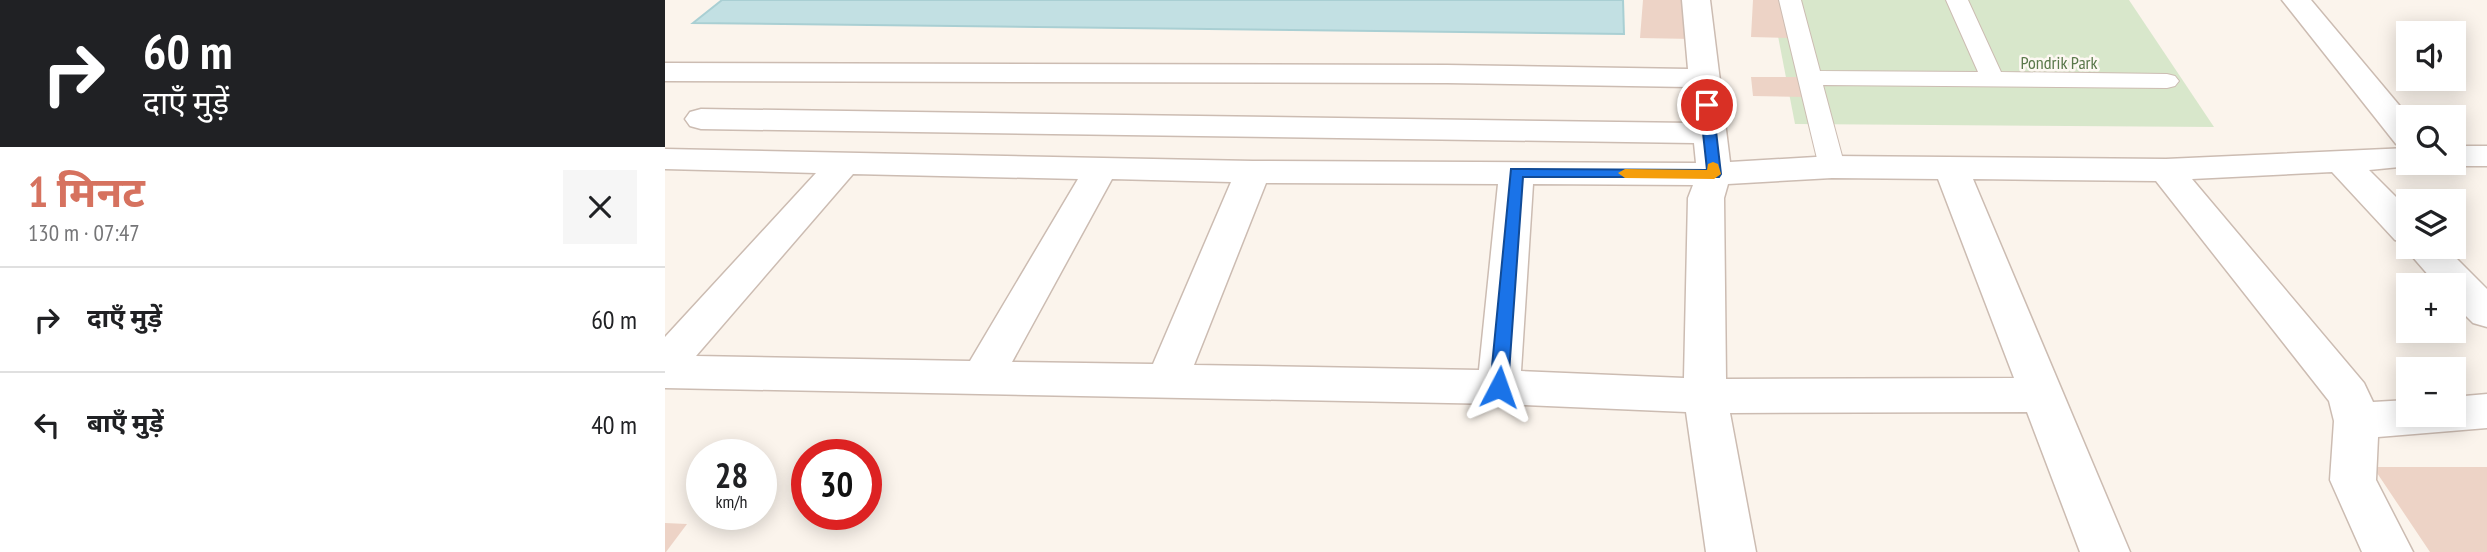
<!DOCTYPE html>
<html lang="hi">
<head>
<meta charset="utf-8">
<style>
  :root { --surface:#fff; --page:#f6f6f6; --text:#202124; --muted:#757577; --line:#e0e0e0; --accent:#d6725f }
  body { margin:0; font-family:"PT Sans Narrow","Noto Sans Devanagari",sans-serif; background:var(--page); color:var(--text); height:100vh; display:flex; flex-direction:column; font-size:26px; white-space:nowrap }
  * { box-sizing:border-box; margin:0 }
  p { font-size:23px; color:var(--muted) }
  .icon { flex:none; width:38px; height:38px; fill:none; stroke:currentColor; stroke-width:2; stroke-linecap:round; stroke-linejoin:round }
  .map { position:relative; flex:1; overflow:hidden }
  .panel { display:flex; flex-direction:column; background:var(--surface); width:665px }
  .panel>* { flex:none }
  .banner { background:#202124; color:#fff; overflow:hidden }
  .controls { position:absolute; left:1731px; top:21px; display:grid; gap:14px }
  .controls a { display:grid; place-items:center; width:70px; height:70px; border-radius:0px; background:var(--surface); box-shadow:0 4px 18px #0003; font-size:35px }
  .speed { position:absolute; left:21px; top:439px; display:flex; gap:14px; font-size:35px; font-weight:700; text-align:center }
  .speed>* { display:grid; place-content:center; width:91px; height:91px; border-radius:50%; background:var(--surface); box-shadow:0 4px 18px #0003; line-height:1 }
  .speed small { font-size:18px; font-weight:400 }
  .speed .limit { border:10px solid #d22; background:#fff; color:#111 }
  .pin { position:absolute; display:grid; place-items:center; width:60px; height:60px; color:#fff; margin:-30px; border:4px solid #fff; border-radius:50%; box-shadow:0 2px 7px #0007 }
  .me { position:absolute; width:77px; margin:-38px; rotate:4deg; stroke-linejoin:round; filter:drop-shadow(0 0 5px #0008) }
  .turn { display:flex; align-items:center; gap:24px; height:147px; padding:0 28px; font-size:32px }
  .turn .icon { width:91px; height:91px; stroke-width:2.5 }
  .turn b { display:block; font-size:49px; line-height:60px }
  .round { display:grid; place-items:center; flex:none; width:74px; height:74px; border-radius:0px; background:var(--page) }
  .head { display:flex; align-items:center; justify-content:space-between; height:119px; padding:0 28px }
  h1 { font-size:42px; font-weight:700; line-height:52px; color:var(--accent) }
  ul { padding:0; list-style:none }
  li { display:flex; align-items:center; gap:21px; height:105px; padding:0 28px; border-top:2px solid var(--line) }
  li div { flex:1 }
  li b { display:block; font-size:26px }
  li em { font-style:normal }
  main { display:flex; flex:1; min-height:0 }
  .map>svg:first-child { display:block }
  .green { fill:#d8e7cb }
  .water { fill:#c2e0e3; stroke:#a9cfd3; stroke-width:2 }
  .building { fill:#edd3c6 }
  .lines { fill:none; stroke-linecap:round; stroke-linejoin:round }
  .pedestrian-casing { stroke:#ccbcb2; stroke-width:2 }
  .minor-casing { stroke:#ccbcb2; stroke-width:3 }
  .pedestrian { fill:#fff; fill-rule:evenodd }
  .minor { fill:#fff; fill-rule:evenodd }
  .route { fill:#1a73e8; stroke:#114b97; stroke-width:2 }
  .slow { fill:#f59e0b }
  .labels { text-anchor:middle; stroke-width:5; stroke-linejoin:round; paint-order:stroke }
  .far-park-label { font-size:18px; fill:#5a784a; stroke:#fdf8f2 }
</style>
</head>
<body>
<main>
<section class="panel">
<div class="banner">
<div class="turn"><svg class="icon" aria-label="right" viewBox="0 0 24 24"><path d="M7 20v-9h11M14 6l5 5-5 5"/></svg><div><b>60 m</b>दाएँ मुड़ें</div></div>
</div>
<div class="head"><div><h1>1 मिनट</h1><p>130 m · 07:47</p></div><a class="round"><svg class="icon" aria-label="close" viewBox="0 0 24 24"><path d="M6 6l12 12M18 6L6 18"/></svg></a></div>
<ul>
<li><svg class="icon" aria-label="right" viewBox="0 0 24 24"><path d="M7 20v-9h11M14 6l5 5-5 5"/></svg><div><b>दाएँ मुड़ें</b></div><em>60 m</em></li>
<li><svg class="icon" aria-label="left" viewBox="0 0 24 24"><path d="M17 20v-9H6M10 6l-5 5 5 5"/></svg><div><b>बाएँ मुड़ें</b></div><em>40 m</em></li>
</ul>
</section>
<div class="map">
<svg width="1822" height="552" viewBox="0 0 1822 552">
  <rect width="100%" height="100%" fill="#fbf4ec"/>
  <path class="green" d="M1106 0H1464L1549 127 1130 124Z"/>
  <path class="water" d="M57 0H958L959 34 28 23Z"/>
  <path class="building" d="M978 0H1023L1028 39 975 38Z
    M1088 0H1114L1124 38 1086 37Z
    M1086 77H1138L1140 97 1088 96Z
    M1708 467H1822V552H1765Z
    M0 523 22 524 1 552H0Z"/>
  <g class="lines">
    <g class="pedestrian-casing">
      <path id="pedestrian" d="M1114 0H1136L1155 71 1313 72 1281 0H1303L1336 72 1502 74 1510 76 1514 81 1510 86 1502 88 1158 85 1180 167 1176 173 1167 175 1158 173 1154 167Z"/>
    </g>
    <g class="minor-casing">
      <path id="minor" d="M1017 0H1045L1065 162 1167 156 1501 159 1743 148V163H1757L1755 165 1704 170 1743 209V247H1780L1822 289V327L1808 323 1788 303V285H1772L1739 247 1742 243 1730 240 1667 172 1527 179 1699 383 1708 402 1743 400V415H1788V397L1822 394V428L1713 437 1711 480 1748 552H1697L1665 480 1669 421 1664 401 1491 181 1308 179 1465 552H1415L1362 412 1065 413 1091 552H1041L1021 412 834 404 0 388V337L151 173 0 169V149L588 161 1031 163 1029 143 36 129 25 126 20 119 25 112 36 109 1027 123 1024 87 782 83 0 81V63L782 65 1023 69ZM188 174 413 179 305 361 31 356ZM1167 178 1273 179 1349 378 1061 379 1059 198 1063 184ZM447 179 566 182 488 364 347 362ZM601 183 833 184 814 370 529 365ZM868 184 1028 185 1023 198 1019 378 856 371Z
        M1617 0H1646L1744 117 1743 147 1731 144Z
        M1788 146H1822V166H1788L1776 163H1788Z"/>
    </g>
    <use href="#pedestrian" class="pedestrian"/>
    <use href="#minor" class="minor"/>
  </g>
  <path class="route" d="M1042 101 1048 105 1056 174 1054 177H858L843 387 840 392H828L825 387 846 169 1042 170 1035 105Z"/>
  <path class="slow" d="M1048 162 1053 164 1056 174 1049 179 960 178 953 173 960 169 1042 170 1043 164Z"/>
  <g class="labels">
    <g class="far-park-label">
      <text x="1394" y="69">Pondrik Park</text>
    </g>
  </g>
</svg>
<div class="controls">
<a><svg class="icon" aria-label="sound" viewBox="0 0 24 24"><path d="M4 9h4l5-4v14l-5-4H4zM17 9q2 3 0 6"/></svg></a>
<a><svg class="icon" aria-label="search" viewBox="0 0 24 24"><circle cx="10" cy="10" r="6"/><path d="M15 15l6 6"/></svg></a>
<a><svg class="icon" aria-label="layers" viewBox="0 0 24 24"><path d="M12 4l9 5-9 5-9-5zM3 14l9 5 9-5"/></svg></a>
<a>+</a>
<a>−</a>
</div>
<div class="speed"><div>28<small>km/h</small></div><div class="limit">30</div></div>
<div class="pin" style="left:1042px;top:105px;background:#d93025"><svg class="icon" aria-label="arrive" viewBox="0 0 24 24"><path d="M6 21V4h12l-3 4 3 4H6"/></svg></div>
<svg class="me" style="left:834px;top:387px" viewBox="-20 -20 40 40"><path d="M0-17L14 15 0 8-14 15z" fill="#1a73e8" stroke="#fff" stroke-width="4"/></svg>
</div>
</main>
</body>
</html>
